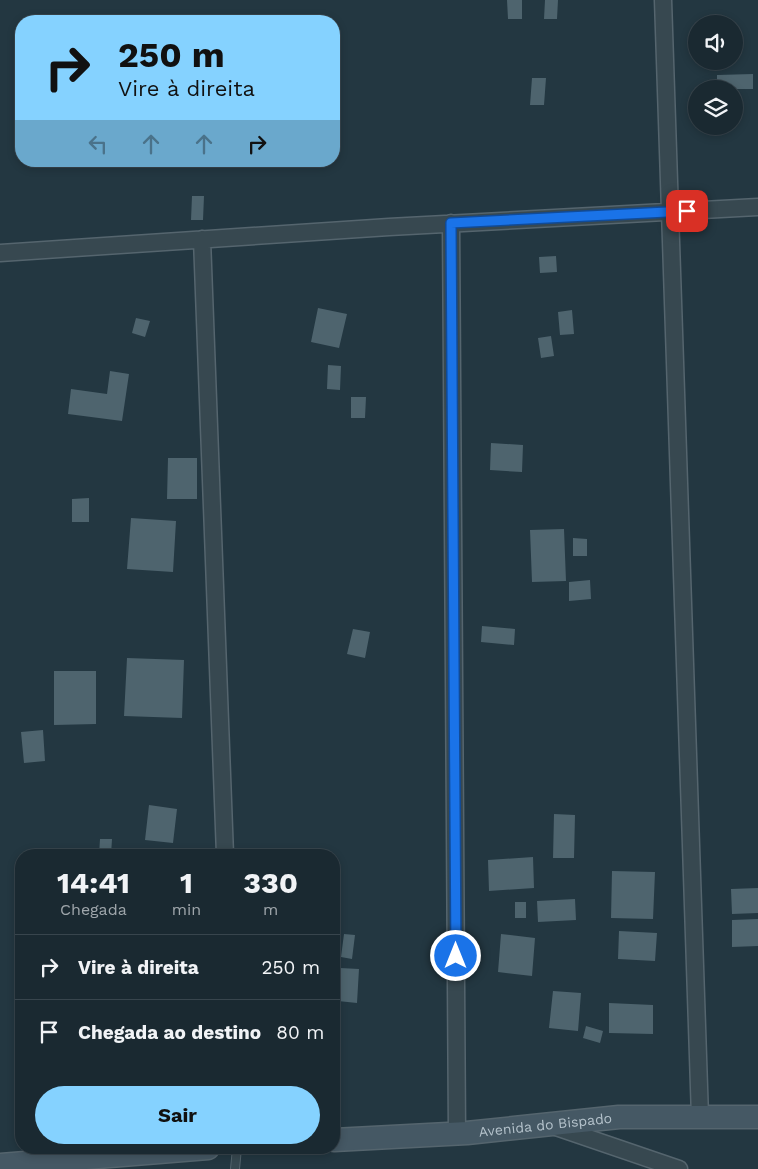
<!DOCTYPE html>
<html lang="pt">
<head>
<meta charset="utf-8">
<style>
  :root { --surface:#1a2931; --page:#233139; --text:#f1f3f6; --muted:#9fa6ab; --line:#38454d; --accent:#85d2ff }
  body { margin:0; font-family:"Work Sans",sans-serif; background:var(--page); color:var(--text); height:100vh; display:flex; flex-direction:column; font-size:19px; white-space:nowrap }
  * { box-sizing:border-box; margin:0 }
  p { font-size:16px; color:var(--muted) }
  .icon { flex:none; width:28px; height:28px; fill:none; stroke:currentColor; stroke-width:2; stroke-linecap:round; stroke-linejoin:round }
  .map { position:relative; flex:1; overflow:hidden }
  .drawer { position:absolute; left:15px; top:849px; width:325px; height:305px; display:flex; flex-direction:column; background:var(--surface); border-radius:20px; box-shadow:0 2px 8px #0003,0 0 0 1px var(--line) }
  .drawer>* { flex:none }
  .banner { position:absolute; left:15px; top:15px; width:325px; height:152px; border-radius:20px; box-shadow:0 2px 8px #0003,0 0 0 1px var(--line); background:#85d2ff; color:#111; overflow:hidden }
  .tools { position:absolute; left:688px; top:15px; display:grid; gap:10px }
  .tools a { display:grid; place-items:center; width:55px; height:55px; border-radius:50%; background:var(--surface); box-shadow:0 2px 8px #0003,0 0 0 1px var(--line); font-size:25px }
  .pin { position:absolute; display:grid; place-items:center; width:42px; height:42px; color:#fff; margin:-21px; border-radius:10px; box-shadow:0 2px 8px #0006 }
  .me { position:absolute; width:55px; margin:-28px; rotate:0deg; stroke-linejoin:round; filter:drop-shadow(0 0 4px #0008) }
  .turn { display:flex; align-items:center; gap:18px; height:105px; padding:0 20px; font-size:22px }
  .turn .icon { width:65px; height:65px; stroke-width:2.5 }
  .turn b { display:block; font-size:35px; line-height:42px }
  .lanes { display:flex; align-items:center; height:48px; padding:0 20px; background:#0003; justify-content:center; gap:25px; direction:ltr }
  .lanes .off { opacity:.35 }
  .eta { display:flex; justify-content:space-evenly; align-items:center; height:85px; text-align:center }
  .eta b { font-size:30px; font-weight:700; line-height:35px }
  .cta { display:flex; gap:10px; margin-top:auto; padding:10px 20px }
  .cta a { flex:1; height:58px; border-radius:30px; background:var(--accent); color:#111; font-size:20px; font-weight:700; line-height:58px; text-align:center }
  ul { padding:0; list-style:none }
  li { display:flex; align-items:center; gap:15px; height:65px; padding:0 20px; border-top:1px solid var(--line) }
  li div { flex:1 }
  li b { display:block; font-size:19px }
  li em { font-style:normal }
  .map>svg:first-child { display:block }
  .building { fill:#4e646e }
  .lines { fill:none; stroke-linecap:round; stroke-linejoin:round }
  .service-casing { stroke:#55656e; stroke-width:10 }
  .minor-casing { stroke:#55656e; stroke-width:19 }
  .secondary-casing { stroke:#55656e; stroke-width:25 }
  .service { stroke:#374850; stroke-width:8 }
  .minor { stroke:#374850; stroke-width:16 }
  .secondary { stroke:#455864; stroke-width:22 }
  .route-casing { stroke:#114b97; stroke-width:12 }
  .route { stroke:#1a73e8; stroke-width:9 }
  .labels { text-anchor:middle; stroke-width:4; stroke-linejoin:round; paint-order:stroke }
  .street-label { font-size:14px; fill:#b4c2cb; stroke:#1c2d36 }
</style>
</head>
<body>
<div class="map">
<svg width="758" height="1169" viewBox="0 0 758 1169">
  <rect width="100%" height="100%" fill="#233741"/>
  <path class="building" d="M507 0H522V19H508Z
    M545 0H558L557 19H544Z
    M753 74V89H717V75Z
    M532 78H546L544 105H530Z
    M192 196H204L203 220H191Z
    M556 256 557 272 540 273 539 257Z
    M318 308 347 314 339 348 311 342Z
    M572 310 574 334 560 335 558 312Z
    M136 318 150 321 145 337 132 333Z
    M551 336 554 356 541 358 538 338Z
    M328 365 341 366 340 390 327 389Z
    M110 371 129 374 122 421 68 414 71 389 107 394Z
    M351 397H366L365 418H351Z
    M491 443 523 445 522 472 490 470Z
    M168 458H197V499H167Z
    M89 498V522H72V499Z
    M131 518 176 521 173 572 127 569Z
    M564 529 566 581 532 582 530 530Z
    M573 538 587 539V556H573Z
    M590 580 591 599 569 601V582Z
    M482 626 515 629 514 645 481 642Z
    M353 629 370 632 365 658 347 654Z
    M127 658 184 660 182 718 124 716Z
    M54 671H96V724L54 725Z
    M43 730 45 761 24 763 21 732Z
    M149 805 177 809 173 843 145 840Z
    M554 814 575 815 574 858H553Z
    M100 839H112L111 855H99Z
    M533 857 534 888 489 891 488 860Z
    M612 871 655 872 653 919 611 918Z
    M758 888V913L732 914 731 889Z
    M575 899 576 920 538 922 537 901Z
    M515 902H526V918H515Z
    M758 919V946L732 947V920Z
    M619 931 657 933 655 961 618 959Z
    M344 934 355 935 352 959 341 957Z
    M501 934 535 938 532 976 498 972Z
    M340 968 359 969 357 1003 338 1001Z
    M553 991 581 993 578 1031 549 1028Z
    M609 1003 653 1005V1034L609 1033Z
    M586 1026 603 1031 600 1043 583 1038Z"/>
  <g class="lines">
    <g class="service-casing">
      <path id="service" d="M235 1169 237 1148"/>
    </g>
    <g class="minor-casing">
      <path id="minor" d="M663 0 700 1117
        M451 223 457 1134
        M202 239 225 855
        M0 253 389 227 758 207
        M553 1126 679 1169"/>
    </g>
    <g class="secondary-casing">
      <g id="secondary">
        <path id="s1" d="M334 1140 467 1133 619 1117H758"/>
        <path d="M0 1165 208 1148"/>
      </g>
    </g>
    <use href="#service" class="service"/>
    <use href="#minor" class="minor"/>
    <use href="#secondary" class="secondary"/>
  </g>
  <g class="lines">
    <g class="route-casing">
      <path id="route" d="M456 956 451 223 687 211"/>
    </g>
    <use href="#route" class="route"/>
  </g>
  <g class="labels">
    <g class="street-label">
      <text dy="5" stroke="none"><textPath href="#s1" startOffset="212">Avenida do Bispado</textPath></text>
    </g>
  </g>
</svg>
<div class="tools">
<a><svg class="icon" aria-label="sound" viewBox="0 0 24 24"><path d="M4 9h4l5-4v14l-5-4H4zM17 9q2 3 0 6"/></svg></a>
<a><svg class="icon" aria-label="layers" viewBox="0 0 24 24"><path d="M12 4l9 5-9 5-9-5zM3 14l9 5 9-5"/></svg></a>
</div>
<div class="pin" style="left:687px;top:211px;background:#d93025"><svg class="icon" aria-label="arrive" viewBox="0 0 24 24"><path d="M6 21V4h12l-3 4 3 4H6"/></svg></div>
<svg class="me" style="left:456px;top:956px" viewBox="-20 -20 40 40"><circle r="17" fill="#1a73e8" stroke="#fff" stroke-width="3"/><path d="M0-11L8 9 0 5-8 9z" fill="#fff"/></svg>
<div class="banner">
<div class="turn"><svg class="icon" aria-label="right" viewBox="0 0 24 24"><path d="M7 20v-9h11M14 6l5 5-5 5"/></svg><div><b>250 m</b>Vire à direita</div></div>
<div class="lanes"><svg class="icon off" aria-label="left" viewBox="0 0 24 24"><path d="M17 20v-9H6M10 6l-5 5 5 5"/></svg><svg class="icon off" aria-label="ahead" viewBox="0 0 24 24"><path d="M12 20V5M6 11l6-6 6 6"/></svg><svg class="icon off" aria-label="ahead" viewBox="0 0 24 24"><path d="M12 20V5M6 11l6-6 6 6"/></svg><svg class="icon" aria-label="right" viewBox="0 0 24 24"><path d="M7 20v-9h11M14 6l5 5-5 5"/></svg></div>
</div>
<section class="drawer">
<div class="eta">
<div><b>14:41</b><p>Chegada</p></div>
<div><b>1</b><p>min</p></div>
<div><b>330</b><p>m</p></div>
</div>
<ul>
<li><svg class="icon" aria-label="right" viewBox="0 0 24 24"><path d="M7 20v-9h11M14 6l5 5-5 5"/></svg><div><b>Vire à direita</b></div><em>250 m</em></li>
<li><svg class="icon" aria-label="arrive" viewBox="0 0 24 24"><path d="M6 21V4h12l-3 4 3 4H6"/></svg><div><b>Chegada ao destino</b></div><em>80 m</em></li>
</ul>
<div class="cta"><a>Sair</a></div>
</section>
</div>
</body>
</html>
